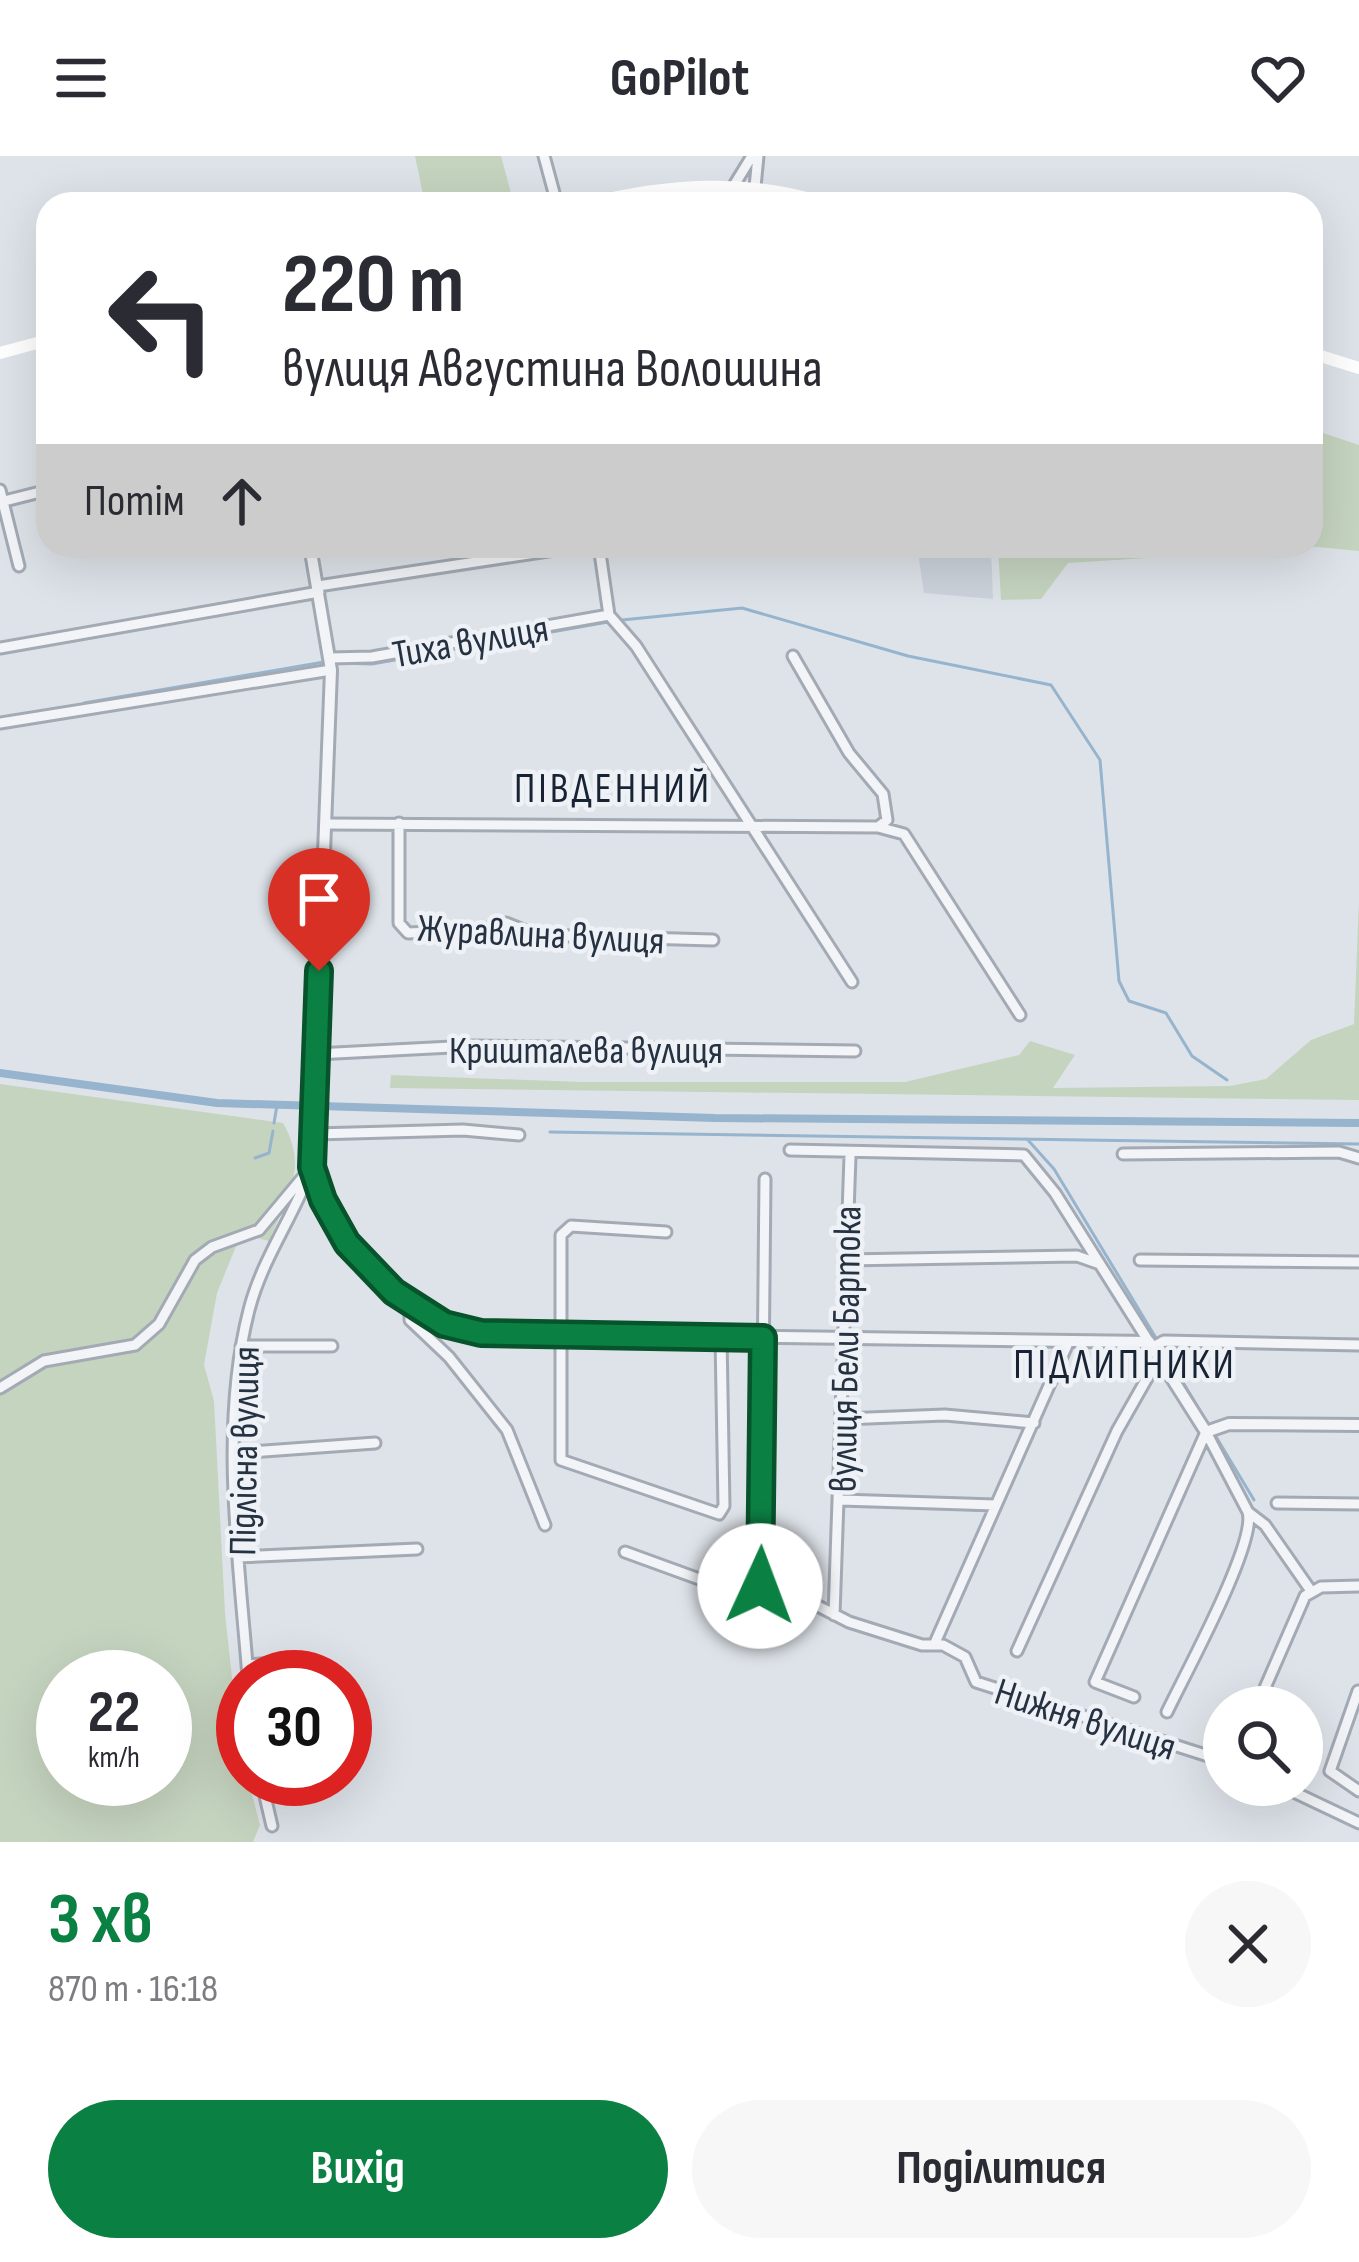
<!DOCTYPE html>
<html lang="uk">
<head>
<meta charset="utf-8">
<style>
  :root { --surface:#fff; --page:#f7f7f7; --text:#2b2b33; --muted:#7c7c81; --accent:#0b8043 }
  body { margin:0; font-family:"Sofia Sans Condensed",sans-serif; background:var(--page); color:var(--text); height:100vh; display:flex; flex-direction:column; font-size:45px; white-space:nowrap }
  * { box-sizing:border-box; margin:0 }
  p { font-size:39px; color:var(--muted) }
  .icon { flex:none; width:66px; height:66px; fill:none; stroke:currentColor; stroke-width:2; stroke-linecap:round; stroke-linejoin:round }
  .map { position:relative; height:1686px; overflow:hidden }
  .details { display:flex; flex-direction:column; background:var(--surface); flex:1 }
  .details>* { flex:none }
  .guide { position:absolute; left:36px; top:36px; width:1287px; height:366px; border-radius:36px; box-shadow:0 12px 48px #0002; background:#fff; color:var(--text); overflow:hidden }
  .tools { position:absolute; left:1203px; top:1530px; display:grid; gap:24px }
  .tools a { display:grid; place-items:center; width:120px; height:120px; border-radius:50%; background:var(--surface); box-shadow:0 12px 48px #0002; font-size:60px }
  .speed { position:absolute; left:36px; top:1494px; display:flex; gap:24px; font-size:60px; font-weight:700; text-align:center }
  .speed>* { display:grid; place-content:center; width:156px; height:156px; border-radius:50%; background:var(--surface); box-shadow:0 12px 48px #0002; line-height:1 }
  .speed small { font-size:30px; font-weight:400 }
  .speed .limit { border:18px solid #d22; background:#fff; color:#111 }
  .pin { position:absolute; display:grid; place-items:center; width:102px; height:102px; color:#fff; margin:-123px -51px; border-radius:50% 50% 50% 0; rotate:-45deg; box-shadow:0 0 12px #0007 }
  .pin .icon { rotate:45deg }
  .me { position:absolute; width:132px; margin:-66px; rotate:2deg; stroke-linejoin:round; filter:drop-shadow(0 0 9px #0008) }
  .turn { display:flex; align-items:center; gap:42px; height:252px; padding:0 48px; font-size:54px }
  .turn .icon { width:156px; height:156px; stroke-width:2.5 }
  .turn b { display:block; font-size:84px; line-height:102px }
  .then { display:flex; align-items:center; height:114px; padding:0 48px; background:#0003; gap:24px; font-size:45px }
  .round { display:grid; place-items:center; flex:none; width:126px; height:126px; border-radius:63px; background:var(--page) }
  .headline { display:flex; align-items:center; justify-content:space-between; height:204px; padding:0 48px }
  h1 { font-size:72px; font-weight:700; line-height:90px; color:var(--accent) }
  .button { display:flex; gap:24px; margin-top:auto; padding:24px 48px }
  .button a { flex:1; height:138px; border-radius:72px; background:var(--accent); color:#fff; font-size:48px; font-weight:700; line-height:138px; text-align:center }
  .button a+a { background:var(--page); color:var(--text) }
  header { display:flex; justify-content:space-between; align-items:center; height:156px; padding:0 48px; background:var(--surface); font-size:54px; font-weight:700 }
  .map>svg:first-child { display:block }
  .built { fill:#ccd3dc }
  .green { fill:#c5d4bf; fill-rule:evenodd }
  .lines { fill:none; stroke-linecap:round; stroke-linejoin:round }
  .stream { stroke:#96b4cd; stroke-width:3 }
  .canal { stroke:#96b4cd; stroke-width:8 }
  .minor-casing { stroke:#a3aab4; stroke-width:15 }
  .tertiary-casing { stroke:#a3aab4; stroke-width:16 }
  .minor { stroke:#f2f4f7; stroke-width:9 }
  .tertiary { stroke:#f2f4f7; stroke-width:10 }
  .secondary { stroke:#fff; stroke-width:12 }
  .route-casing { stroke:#07532c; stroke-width:30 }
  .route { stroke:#0b8043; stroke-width:21 }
  .labels { text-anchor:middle; stroke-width:9; stroke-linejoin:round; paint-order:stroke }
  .street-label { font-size:39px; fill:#263242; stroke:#eef2f7 }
  .neighbourhood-label { font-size:42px; letter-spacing:3px; fill:#182333; stroke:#eef2f7 }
</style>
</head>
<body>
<header><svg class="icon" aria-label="menu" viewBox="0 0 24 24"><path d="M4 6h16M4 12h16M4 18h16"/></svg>GoPilot<svg class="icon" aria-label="heart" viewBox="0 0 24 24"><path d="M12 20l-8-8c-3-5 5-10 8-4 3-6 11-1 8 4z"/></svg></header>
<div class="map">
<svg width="1359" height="1686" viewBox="0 0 1359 1686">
  <rect width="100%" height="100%" fill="#dee3e9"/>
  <path class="built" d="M917 390H991L993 443 924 437Z"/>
  <path class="green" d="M415 0H501L514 48H425Z
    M1311 273 1359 289V395L1318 391 1068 407 1041 443 1001 444 998 390H1311Z
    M1359 745V944L390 932 391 919 581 926H905L1019 899 1030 885 1075 899 1053 932 1230 930 1266 923 1311 884 1354 868Z
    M0 928 283 967C309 1012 287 1040 269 1085L241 1078 217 1137 204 1209 214 1245 225 1457 243 1623H248L260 1669 253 1686H0ZM63 1521H165V1623H63Z"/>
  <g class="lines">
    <path class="stream" d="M622 464 742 452 908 500 1051 529 1100 604 1119 825 1129 845 1166 857 1192 900 1227 924
      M337 507 372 508 608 466
      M84 547 324 506
      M274 967 277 949
      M550 976 1359 988
      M1027 983 1054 1013 1156 1182
      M255 1002 269 997 273 975
      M1163 1193 1208 1268
      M1215 1279 1254 1344"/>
    <path class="canal" d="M0 917 217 947 715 962 1359 967"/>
    <g class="minor-casing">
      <path id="minor" d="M544 0 557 48
        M733 31 752 0
        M755 31 758 0
        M0 334 19 410
        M1 346 48 334
        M599 390 609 459
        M318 430 581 390
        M609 459 636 490 852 826
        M0 492 319 436
        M793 500 849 597 883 638 887 664 878 671 904 678 1020 859
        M330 502 372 501 609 459
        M0 567 331 514
        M399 667V767L408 777 481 774 506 767 536 779 713 784
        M328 668 878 671
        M316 898 471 890 855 895
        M315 978 463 974 519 979
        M790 994 1024 999 1055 1037 1149 1186
        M1123 998 1339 996 1359 1002
        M666 1076 571 1070 561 1079V1304L719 1358 724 1350 721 1181
        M846 1104 1077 1100 1097 1107
        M1140 1104 1359 1106
        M410 1148V1164L449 1201 507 1274 545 1369
        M241 1190H332
        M1153 1191 1164 1185 1359 1189
        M0 1232 44 1205 135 1189 159 1168 195 1104 212 1091 259 1074 304 1020
        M843 1263 945 1259 1034 1267
        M236 1297 375 1287
        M841 1344 995 1349
        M1277 1347 1359 1348
        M625 1396 702 1424 816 1449 849 1466 922 1489H943L965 1501 976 1526 1224 1605
        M238 1401 417 1393
        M756 1435 761 1425 765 1023
        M834 1459 850 1000
        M934 1489 1068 1187
        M1017 1495 1117 1275 1159 1201
        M247 1509 295 1505
        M248 1521C239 1403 219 1271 249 1154 262 1103 294 1060 312 1011
        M1358 1535 1330 1615 1359 1635
        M1134 1541 1095 1526 1206 1276 1248 1356 1265 1369 1311 1435
        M1261 1541 1305 1440 1321 1431 1359 1430
        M1167 1556C1184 1520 1257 1387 1248 1356
        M261 1623 272 1670
        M1279 1629 1359 1667"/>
    </g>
    <g class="tertiary-casing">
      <path id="tertiary" d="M310 390 331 514 312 1011C332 1090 400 1163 481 1177L1149 1186 1206 1276 1229 1268 1359 1269"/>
    </g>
    <use href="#minor" class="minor"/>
    <use href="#tertiary" class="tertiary"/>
    <path class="secondary" d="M586 48C668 28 745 22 828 48
      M0 197 48 184
      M1311 197 1359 212"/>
  </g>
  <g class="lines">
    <g class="route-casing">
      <path id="route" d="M319 815 312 1011 323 1044 347 1087 394 1136 444 1168 481 1177 763 1182 760 1430"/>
    </g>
    <use href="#route" class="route"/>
  </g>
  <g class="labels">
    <g class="street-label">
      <text transform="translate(470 484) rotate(-10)" y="14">Тиха вулиця</text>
      <text transform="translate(541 777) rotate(3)" y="14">Журавлина вулиця</text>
      <text x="586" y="907">Кришталева вулиця</text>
      <text transform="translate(844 1193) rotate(-89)" y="14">вулиця Бели Бартока</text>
      <text transform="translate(243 1295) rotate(-89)" y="14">Підлісна вулиця</text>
      <text transform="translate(1086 1562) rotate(18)" y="14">Нижня вулиця</text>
    </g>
    <g class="neighbourhood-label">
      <text x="613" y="646">ПІВДЕННИЙ</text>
      <text x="1125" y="1222">ПІДЛИПНИКИ</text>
    </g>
  </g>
</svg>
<div class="tools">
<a><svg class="icon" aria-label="search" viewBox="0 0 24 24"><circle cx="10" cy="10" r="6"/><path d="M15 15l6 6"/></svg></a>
</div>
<div class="speed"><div>22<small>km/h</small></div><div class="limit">30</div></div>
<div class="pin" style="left:319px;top:815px;background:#d93025"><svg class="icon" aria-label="arrive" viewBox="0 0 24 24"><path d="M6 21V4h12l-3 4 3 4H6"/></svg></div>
<svg class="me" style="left:760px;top:1430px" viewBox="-20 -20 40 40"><circle r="19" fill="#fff"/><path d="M0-13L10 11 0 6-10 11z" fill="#0b8043"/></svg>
<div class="guide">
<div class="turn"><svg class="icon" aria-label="left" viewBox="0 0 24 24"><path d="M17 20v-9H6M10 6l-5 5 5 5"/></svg><div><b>220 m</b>вулиця Августина Волошина</div></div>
<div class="then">Потім<svg class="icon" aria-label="ahead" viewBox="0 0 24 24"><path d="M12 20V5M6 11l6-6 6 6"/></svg></div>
</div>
</div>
<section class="details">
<div class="headline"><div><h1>3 хв</h1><p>870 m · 16:18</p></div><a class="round"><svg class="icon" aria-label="close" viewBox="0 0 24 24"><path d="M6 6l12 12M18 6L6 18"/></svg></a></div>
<div class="button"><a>Вихід</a><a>Поділитися</a></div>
</section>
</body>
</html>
